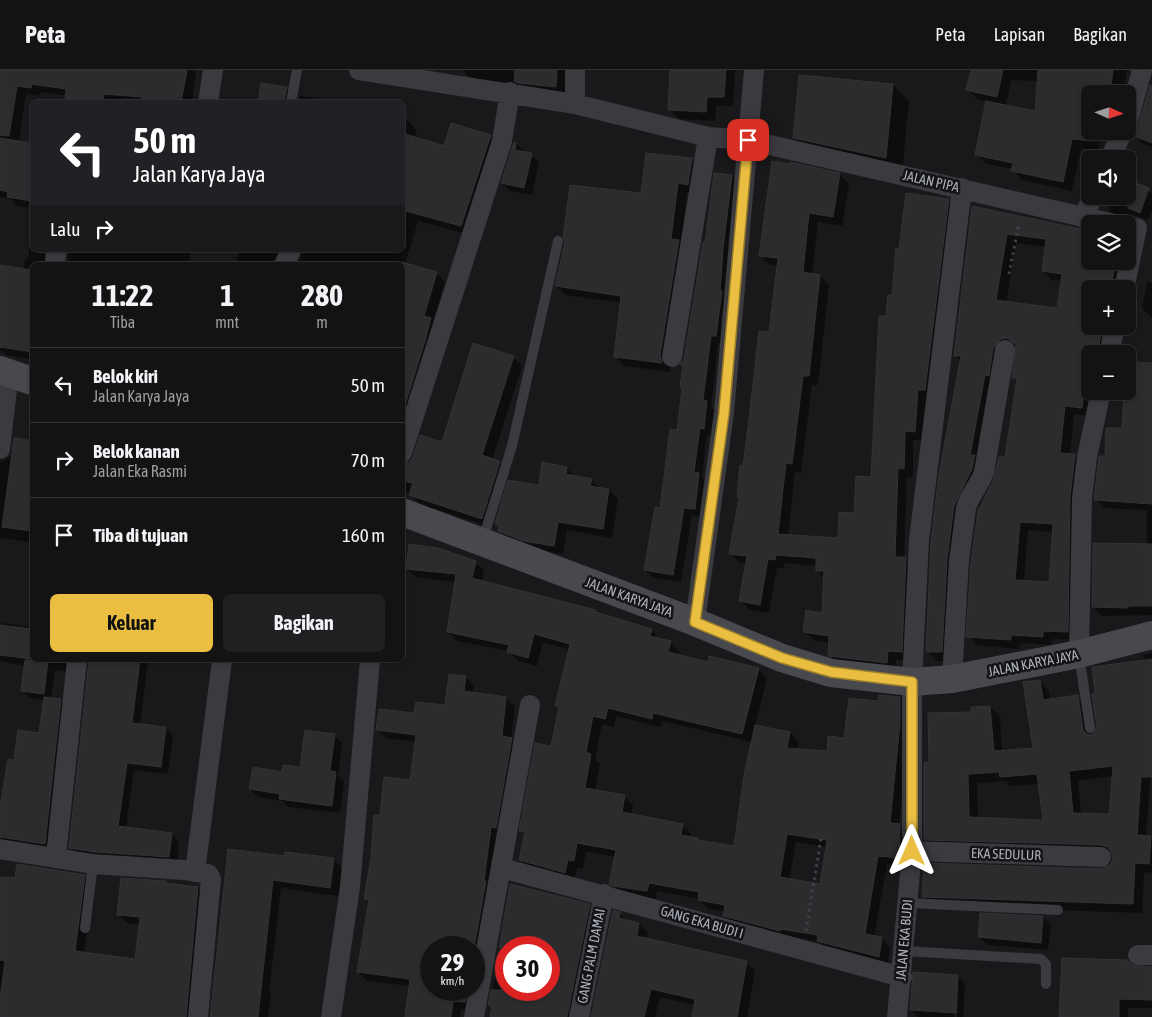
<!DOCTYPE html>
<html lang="id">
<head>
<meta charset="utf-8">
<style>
  :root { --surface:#131314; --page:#202022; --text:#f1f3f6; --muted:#9d9ea0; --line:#323234; --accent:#eabf41 }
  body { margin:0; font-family:"Asap Condensed",sans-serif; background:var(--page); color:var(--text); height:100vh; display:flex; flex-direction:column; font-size:19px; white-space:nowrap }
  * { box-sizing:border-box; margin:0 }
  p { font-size:16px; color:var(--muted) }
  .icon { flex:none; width:28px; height:28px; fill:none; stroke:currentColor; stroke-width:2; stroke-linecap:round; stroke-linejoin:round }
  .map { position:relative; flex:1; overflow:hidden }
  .details { position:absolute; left:30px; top:192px; width:375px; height:400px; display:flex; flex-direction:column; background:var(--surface); border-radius:8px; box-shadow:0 1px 4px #0004,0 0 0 1px var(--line) }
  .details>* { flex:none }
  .banner { position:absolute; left:30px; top:30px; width:375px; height:152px; border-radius:8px; box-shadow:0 1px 4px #0004,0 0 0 1px var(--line); background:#202124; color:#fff; overflow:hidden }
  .needle { width:32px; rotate:93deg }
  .fabs { position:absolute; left:1081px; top:15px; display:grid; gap:10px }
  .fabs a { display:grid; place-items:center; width:55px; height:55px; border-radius:8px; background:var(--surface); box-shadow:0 1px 4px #0004,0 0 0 1px var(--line); font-size:25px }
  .speed { position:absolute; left:420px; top:866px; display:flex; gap:10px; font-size:25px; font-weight:700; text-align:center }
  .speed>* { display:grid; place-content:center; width:65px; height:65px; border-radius:50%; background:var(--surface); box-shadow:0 1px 4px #0004,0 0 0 1px var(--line); line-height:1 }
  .speed small { font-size:12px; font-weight:400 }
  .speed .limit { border:8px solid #d22; background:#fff; color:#111 }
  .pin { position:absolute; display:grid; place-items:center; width:42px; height:42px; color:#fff; margin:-21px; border-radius:10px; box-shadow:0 2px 8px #0006 }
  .me { position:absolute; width:55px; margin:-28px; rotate:0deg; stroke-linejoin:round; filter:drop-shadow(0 0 4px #0008) }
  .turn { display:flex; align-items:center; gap:18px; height:105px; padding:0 20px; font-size:22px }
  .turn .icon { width:65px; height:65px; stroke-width:2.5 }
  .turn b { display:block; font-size:35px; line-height:42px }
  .then { display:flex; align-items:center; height:48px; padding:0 20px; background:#0003; gap:10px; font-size:19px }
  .eta { display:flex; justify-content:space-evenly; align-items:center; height:85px; text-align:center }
  .eta b { font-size:30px; font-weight:700; line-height:35px }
  .primary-button { display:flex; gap:10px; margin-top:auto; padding:10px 20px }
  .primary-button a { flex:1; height:58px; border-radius:8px; background:var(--accent); color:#111; font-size:20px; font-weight:700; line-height:58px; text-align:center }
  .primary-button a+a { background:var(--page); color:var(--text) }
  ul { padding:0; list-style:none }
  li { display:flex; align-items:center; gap:15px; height:75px; padding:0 20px; border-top:1px solid var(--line) }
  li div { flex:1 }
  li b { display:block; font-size:19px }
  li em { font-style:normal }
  header { display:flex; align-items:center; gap:30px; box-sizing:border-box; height:70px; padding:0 25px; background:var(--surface); border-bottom:1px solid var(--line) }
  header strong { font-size:24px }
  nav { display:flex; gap:28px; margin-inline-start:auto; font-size:18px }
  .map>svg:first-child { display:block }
  .shadow { fill:#0007; fill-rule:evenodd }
  .building { fill:#2c2c2e; stroke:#333336; fill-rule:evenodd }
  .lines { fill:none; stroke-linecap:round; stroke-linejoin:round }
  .path { stroke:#404146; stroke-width:3; stroke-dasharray:2.5 4; stroke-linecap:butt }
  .lane { stroke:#3a3a3f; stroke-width:10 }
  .street { stroke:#3a3a3f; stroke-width:20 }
  .secondary { stroke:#48494f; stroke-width:28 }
  .route-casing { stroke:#987c2a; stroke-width:12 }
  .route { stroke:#eabf41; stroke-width:9 }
  .labels { text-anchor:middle; stroke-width:5; stroke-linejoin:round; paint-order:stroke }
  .street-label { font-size:14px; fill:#abafba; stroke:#141316 }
</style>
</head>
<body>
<header>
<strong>Peta</strong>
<nav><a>Peta</a><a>Lapisan</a><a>Bagikan</a></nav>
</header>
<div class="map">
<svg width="1152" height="947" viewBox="0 0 1152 947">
  <rect width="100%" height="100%" fill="#19191b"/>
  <path class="shadow" d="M0 0H193L196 4 192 32H66L67 26 41 22 40 26 26 24 19 72 32 74V138L17 136 11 129 0 127Z
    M465 0H566L565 26 525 20 520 15 474 13 465 3Z
    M672 0H735L733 36 716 35 715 51 679 49 669 39Z
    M970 0H1127L1124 18 1121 17 1120 24H1090V61H1101L1099 80 1081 78 1072 121 1022 110 1013 99 986 94 977 85 987 31 977 29 968 20ZM1011 10 1038 11 1036 43 1006 36Z
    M1152 13V77L1143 74 1135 66 1141 55Z
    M262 14 286 18 294 26 293 32H259Z
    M893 15 909 31 902 104 810 84 794 68Z
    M300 26 327 30 329 32H299Z
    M402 50 408 51 417 61 415 68 445 78 490 67 499 76 470 165 418 151 405 194 437 203 445 212 433 252 439 258 402 378V195H379L367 191 366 195H298L303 180H402Z
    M516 74 539 92 532 125 510 121 502 113Z
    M691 89 700 99 697 123 687 122 669 295 671 302 625 296 616 287 622 233 566 225 556 216 642 125Z
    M840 104 849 114 842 156 818 152 812 205 820 206 829 215 818 315H812L801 403 795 402 788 466 839 470 855 444 872 408 887 248 900 180 948 130 957 140 924 371 913 370V407H907L904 488 915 497 910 591 896 590 895 602 838 594 829 585 830 573 813 570 804 561 823 544 825 509 817 500V496L784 493V498H777L769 543 750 540 740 530 747 494 740 493 731 484 740 428 738 426 770 263 779 196 770 195 761 186Z
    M732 106 740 114 724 274 718 273 711 336 714 340 711 366 707 365 702 407 707 412 702 447 692 445 681 512 653 508 645 500 679 361 683 319 682 295 685 289 706 174Z
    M1128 112 1152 123V140L1148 150 1133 145 1131 154 1117 148 1109 140 1113 126H1128Z
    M973 138 1090 162V191H1126L1122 219H1090V256H1112L1107 284H1090V321H1104L1090 346 1074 344 1070 385 1075 386 1084 395 1076 570 1052 569V575L1020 573 1019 579 977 575 968 566 1006 389 1017 311 1014 307 1017 277H1011L994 314 950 591H937L928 582 961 292 955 285ZM1016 173 1046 177 1043 201 1052 210 1062 211 1058 240 1006 233ZM1028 460 1054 462 1050 513 1024 512Z
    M32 156V180H59L53 195H32V290L6 285 0 280V196L24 200 25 189H28Z
    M68 180H191L189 195H68Z
    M239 180H293L285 195H235Z
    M1147 212 1152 213V248L1142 238Z
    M513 287 522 296 492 390 499 392 508 401 491 457 419 434 411 424 402 422V395L411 392 443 374Z
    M1131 293 1152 295V545L1102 546 1093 537 1147 476V440L1104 438 1095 429 1106 387 1123 360 1124 329 1115 321H1128V307Z
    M0 344 6 350 1 392 11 386 14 370 32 372V472L0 468Z
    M566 398 576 407 591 410 600 418 609 420 618 429 612 468 567 460 563 484 534 480 509 470 499 461 500 457 496 453Z
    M475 492 484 501 482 511 596 541 600 545 651 560 660 570 670 572 679 581 678 586 709 593 758 599 767 608 755 656 790 663 799 672 797 680 828 683 845 669 879 632 900 628 908 637V662L899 755 908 765V796L887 794 874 867 882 868 890 877 888 895 827 880 819 872 733 854 724 846 725 842 708 839 699 829 657 821 656 829 620 822 611 813 616 787 586 781 583 799 577 798 574 811 530 799 521 790 526 765 521 761 552 677 560 639 556 636 570 580 543 572 537 596 518 591 509 581 457 571 448 562 456 512 416 507 407 499ZM616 646 661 657 662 651 752 672 735 778 701 772 690 768 691 764 682 755 631 745 633 735 624 726 595 721 600 694 595 689 602 654 614 657ZM796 772 827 777 821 816 789 810Z
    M0 553 32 557V590H76L72 602 55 600 51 629 60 630 68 638 53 781 0 770V749L16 691 40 664 44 630 30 628 22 621 25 596 0 591Z
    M1152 583V684L1146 767 1152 768V803L1144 802 1142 843 933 836 924 826 1101 800 1112 794 1114 787 1112 784 935 779 925 769 930 694 972 643 990 637 1000 646 1002 682 1034 680 1039 611 1049 621 1050 630 1078 627 1087 636 1092 666 1145 592 1144 585ZM1113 706 1110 745 1081 744 1078 711ZM1006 711 1010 716 1039 714 1045 751 978 749 977 713Z
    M89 590H148L140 655 165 658 173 666 168 704 134 700 126 758 172 764 179 772 177 794 78 785 70 778Z
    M466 607 474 616 473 624 506 628 515 637 511 668 520 678 473 940 461 939 460 947H406L410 916 367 911 358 902 370 833 365 829 381 747 412 712 416 672 386 668 378 660 416 644 446 637ZM431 878H474V920H431Z
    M334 665 342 673 338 706 344 711 340 743 288 737 282 731 258 727 250 719 284 704 301 699Z
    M229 780 285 787 334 790 342 798 339 826 281 818 269 922 271 924 268 947H211Z
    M84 806 93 815 84 884 136 890 140 855 127 853 118 845 166 812 169 815 198 818 206 827 195 947H0V808L16 810Z
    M511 816 589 835 598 844 577 947H492L493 938 490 935ZM506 878H549V920H506Z
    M619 843 627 851 639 854 648 863 646 869 746 892 755 901 747 947H693L695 935 660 927 655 947H592Z
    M1043 847 1051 855 1048 880 987 875 979 867Z
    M1132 897 1152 898V938H1128V947H1061Z
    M957 906 965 914 963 947H957L958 912H956L954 947H918L911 940Z"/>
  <path class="building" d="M0 0H187L181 32H141L142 27 104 24 103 32H65L66 19 32 14 31 18 17 16 9 66 0 65Z
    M515 0H557L556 17 518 13 514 11Z
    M670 0H726L724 27H707L706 42 668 40Z
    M971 0H1003L997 27 966 20Z
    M1038 0H1113L1110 24H1090V71L1072 69 1063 112 1011 101 1013 93 975 85 986 31 1035 41Z
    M799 5 893 14 886 88 793 68Z
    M261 13 287 17 284 32H258Z
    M1150 15H1152V73L1134 66 1139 54Z
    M451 53 491 65 461 156 402 140V63L444 76Z
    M0 68 32 73V131L7 127 8 122 0 120Z
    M514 72 516 73 515 80 532 83 524 118 501 113Z
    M646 83 692 88 688 115 678 113 671 169 679 170 660 285 662 293 614 287 621 226 555 216 565 172 563 167 570 115 641 123Z
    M772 91 790 94V92L840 103 833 147 809 143 803 202 820 205 809 306H803L792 394 786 393 778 464 838 468 839 442 854 443 856 406 871 407 879 246H886L888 225H892L896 178 899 179 906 123 949 129 925 320H918L915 362 905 361 904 399 898 398 895 487H906L902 582 888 581 887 593 828 586 829 566 803 562 806 540 822 543 824 501H816V488L776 485 775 490 768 489 760 535 739 531 747 486 729 484 739 427H737L740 395 743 396 749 349 759 261 769 262 778 188 759 186Z
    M714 103 732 105 723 179 720 221H722L716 266H711L703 330 707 331 704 359 700 358 694 402 699 403 695 439 684 438 673 505 644 500 655 437 660 438 670 359 677 360 682 318 680 317 683 295H680L684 289 703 172 705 173Z
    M1128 110 1149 118 1140 143 1128 138Z
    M972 136 1090 161V191H1115L1111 219H1090V256H1103L1097 284H1090V317H1084L1082 338 1065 336 1060 383 1075 384 1070 428 1068 562 1043 561V567L1011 565V570L966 567 971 492 978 441 993 411 999 387H1005L1017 308H1012L1016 275 1007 268 1001 269 993 278 989 306 985 305 970 385H975L972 399 954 436 947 490 942 582H926L931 471 939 404 961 286H954ZM1007 164 1046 169 1042 201 1062 204 1057 238 996 230ZM1020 452 1053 454 1049 512 1015 510Z
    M402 192 437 202 424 246 431 248 425 271 405 335H402Z
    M0 195 32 200V282L0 277Z
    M473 273 514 286 482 385 500 391 482 449 409 425 413 413 402 411V395L410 392 413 387 420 365 442 372Z
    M1130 292 1152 293V434L1094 430 1099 386H1105L1106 358H1122L1124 321H1128Z
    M14 368 32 371V461L2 457Z
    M542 392 567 397 566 404 592 409 590 416 609 419 603 459 558 452 554 476 523 471 498 461 499 455 495 454 508 410 539 415Z
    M1093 473 1152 474V536H1128V538L1092 537Z
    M409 474 438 478 476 491 472 508 596 540V542L652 559 650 566 671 571 668 582 708 592 709 586 759 598 742 664 653 643 652 649 608 638 605 649 593 646 586 682 591 684 585 718 625 725 622 742 683 754 681 765 698 768V770L734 776 744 705 755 655 790 662 787 678 827 681 828 666 844 668 849 628 878 631 879 625 900 627V653L890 753 900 754 899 788 878 786 865 864 882 867 879 887 817 871 818 865 780 859V861L723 846 725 835 698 830 699 822 649 813 647 821 612 816 609 814 616 780 577 773 574 791 568 790 565 803 519 790 525 762 519 761 535 673 551 676 559 637 555 636 570 574 534 564 528 588 507 582 509 575 447 562 456 504 406 499ZM787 764 827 770 820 814 780 807Z
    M0 555 32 559V589L0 585Z
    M1152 589V707H1141L1137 765 1151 766 1149 794 1135 793 1133 834 922 827 924 793 1101 799 1111 794 1113 787 1108 777 1101 775 924 770V693L929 692 928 643 971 642V637L990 636 994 681 1033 678 1023 612 1040 610 1043 630 1078 625 1083 660 1087 664 1092 665 1097 657 1092 624 1095 623 1092 597ZM1113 696 1109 744 1073 743 1069 701ZM999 702 1000 707 1037 704 1043 750 969 747 968 704Z
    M25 590H48L44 624 21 621Z
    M89 590H140L132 653 166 657 161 697 127 693 118 756 172 763 169 787 94 782 69 778Z
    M449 604 466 606 464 621 506 627 502 666 512 668 496 758 491 757 484 811H486L474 878H431V920H467L465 932 453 931 451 947H405L410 909 357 902 369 830 364 829 371 788 374 745H380L384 707 410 710 416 665 376 660 379 639 414 643 416 632 445 635Z
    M44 627 61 629 45 774 0 767V737L8 689 14 690 18 660 39 663Z
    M305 660 335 664 330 701 336 702 332 736 279 729 280 724 249 719 253 697 282 702 283 695 300 697Z
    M228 779 284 786 285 782 334 788 330 818 273 810 258 947H210Z
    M17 794 85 805 75 881 135 889 140 847 117 845 121 808 166 811V813L198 817 186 947H0V928L5 891 0 890V807L15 808Z
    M510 814 590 834 567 947H490L492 936 488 935 491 920H549V878H499Z
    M613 840 620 842 619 848 639 853 637 866 747 891 737 947H692L695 929 651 919 644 947H591Z
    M980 843 1043 846 1041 873 978 867Z
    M1062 888 1127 890 1133 895 1152 897V930L1119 929V947H1059Z
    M913 902 958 905 956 943 910 940Z"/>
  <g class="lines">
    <path class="path" d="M1009 204 1019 153
      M806 861 821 768"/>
    <path class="lane" d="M291 32 297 0
      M482 472 512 376 558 171
      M1079 585 1090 658
      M908 833 1058 840
      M85 858 93 794
      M904 881 1041 889 1046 894V914"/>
    <path class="street" d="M359 0 575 34 708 67 748 70 1114 154
      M208 32 213 0
      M575 34V0
      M1128 51 1142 0
      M1110 89 1123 61
      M1083 148 1093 126
      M55 195 56 180
      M284 195 291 180
      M1124 219 1137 158
      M1109 284 1115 256
      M672 287 708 67
      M0 379 9 303
      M402 383 502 71 510 22
      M695 552 724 343 754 0
      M1079 584 1082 428 1087 387 1101 321
      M952 609 959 491 966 438C969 425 980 415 984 402L1005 280
      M0 779 93 794 184 800 208 804 211 809 198 947
      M912 781 1101 787
      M56 786 77 590
      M502 798 902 907
      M195 802 222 590
      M1138 885H1152
      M331 947 350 817 370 590
      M474 947 530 635
      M579 947 604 824
      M897 947 912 781V612L919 470 962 118"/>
    <path class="secondary" d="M0 300 32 311
      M402 442 695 552 782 588 831 603 912 612 952 609 1079 584 1152 565"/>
  </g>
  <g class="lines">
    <g class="route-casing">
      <path id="route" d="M748 70 724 343 695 552 782 588 831 602 912 612V781"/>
    </g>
    <use href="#route" class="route"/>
  </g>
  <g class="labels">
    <g class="street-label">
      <text transform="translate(931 111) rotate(13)" y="5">JALAN PIPA</text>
      <text transform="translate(629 527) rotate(20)" y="5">JALAN KARYA JAYA</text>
      <text transform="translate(1033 593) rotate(-11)" y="5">JALAN KARYA JAYA</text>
      <text transform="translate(1006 784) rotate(2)" y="5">EKA SEDULUR</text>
      <text transform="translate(702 852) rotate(16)" y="5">GANG EKA BUDI I</text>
      <text transform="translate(904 870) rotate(-85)" y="5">JALAN EKA BUDI</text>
      <text transform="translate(591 886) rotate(-79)" y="5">GANG PALM DAMAI</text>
    </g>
  </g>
</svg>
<div class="fabs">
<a><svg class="needle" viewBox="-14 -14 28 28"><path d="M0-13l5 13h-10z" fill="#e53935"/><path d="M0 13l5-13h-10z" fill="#9d9ea0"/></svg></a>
<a><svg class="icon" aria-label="sound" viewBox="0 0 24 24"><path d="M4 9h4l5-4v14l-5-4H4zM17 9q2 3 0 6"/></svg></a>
<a><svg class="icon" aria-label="layers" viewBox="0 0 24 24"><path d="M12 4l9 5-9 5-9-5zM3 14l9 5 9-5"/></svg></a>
<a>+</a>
<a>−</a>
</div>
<div class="speed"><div>29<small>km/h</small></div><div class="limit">30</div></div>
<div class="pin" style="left:748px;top:70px;background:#d93025"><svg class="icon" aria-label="arrive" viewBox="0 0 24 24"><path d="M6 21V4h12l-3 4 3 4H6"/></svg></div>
<svg class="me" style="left:912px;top:781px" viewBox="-20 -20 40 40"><path d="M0-17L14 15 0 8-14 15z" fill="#eabf41" stroke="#fff" stroke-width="4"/></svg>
<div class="banner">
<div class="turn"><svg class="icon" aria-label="left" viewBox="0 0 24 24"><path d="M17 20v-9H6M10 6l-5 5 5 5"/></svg><div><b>50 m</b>Jalan Karya Jaya</div></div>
<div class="then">Lalu<svg class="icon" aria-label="right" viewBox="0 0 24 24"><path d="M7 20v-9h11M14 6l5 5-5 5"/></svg></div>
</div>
<section class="details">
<div class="eta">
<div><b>11:22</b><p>Tiba</p></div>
<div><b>1</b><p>mnt</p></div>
<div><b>280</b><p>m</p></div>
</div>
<ul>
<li><svg class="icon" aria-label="left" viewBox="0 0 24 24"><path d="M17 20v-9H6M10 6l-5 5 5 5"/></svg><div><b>Belok kiri</b><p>Jalan Karya Jaya</p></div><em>50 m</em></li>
<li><svg class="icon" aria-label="right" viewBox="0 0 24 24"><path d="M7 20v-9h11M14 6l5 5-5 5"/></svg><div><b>Belok kanan</b><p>Jalan Eka Rasmi</p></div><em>70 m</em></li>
<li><svg class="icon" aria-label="arrive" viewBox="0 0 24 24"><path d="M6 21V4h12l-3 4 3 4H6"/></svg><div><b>Tiba di tujuan</b></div><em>160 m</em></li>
</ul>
<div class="primary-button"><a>Keluar</a><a>Bagikan</a></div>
</section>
</div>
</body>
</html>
